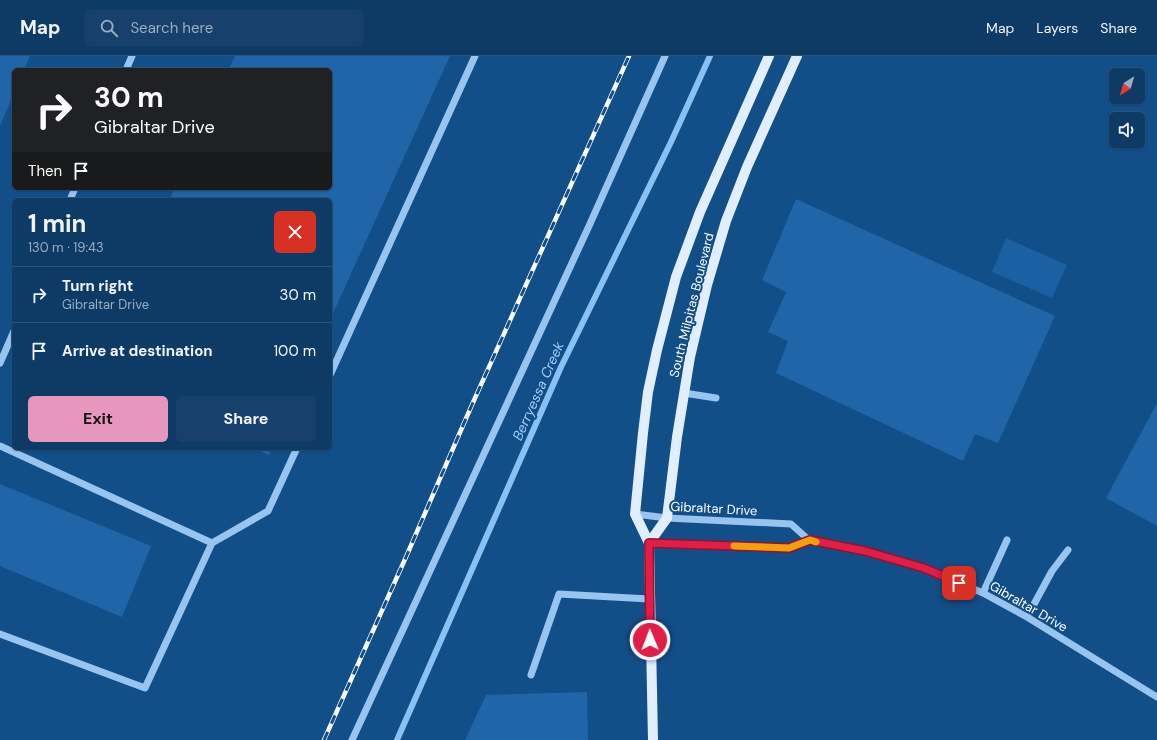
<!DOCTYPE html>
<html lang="en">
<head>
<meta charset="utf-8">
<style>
  :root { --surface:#0e3a66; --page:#17416c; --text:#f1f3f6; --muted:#9badbf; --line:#2e547a; --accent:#e797bd }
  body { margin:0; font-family:"DM Sans",sans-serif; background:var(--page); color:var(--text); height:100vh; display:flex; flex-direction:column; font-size:15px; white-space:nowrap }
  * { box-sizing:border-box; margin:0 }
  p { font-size:13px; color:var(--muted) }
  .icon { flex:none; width:22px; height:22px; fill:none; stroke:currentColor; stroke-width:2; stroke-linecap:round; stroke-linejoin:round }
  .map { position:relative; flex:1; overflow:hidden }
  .side { position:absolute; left:12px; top:142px; width:320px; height:252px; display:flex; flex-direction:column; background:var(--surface); border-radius:6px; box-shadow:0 1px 3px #0004,0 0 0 1px var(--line) }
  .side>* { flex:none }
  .banner { position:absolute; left:12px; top:12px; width:320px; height:122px; border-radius:6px; box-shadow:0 1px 3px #0004,0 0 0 1px var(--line); background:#202124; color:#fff; overflow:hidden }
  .needle { width:26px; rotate:217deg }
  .tools { position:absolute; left:1109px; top:12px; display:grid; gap:8px }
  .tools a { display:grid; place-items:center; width:36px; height:36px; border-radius:6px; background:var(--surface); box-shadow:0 1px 3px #0004,0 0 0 1px var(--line); font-size:20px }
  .pin { position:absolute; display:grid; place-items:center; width:34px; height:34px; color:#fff; margin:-17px; border-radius:8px; box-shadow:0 2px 6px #0006 }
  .me { position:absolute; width:44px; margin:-22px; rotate:359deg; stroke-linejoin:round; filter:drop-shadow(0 0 3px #0008) }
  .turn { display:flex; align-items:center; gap:14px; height:84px; padding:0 16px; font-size:18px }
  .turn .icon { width:52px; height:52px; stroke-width:2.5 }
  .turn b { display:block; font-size:28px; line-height:34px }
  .then { display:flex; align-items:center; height:38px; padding:0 16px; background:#0003; gap:8px; font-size:15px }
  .round { display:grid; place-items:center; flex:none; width:42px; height:42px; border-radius:6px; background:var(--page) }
  .head { display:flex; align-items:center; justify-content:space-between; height:68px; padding:0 16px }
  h1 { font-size:24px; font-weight:700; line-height:30px }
  .action { display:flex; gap:8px; margin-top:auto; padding:8px 16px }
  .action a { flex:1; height:46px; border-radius:6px; background:var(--accent); color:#111; font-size:16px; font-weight:700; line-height:46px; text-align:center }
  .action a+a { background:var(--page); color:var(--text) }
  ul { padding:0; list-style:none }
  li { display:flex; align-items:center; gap:12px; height:56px; padding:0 16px; border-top:1px solid var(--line) }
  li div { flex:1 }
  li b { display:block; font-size:15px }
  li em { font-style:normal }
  header { display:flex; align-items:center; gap:24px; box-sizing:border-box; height:56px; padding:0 20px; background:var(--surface); border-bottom:1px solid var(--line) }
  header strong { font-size:19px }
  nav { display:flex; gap:22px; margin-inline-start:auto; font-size:14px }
  .search { width:280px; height:36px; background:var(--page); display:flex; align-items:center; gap:10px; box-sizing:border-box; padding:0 14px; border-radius:6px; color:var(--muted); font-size:15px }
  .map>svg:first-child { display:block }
  .green { fill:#1a60a3 }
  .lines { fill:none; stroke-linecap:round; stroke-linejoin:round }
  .stream { stroke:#89c1f4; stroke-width:6 }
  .building { fill:#2065a8 }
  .minor { stroke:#98c5f0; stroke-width:7 }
  .major { stroke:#e1eeff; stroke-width:10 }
  .rail-casing { stroke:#fff; stroke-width:4.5 }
  .rail { stroke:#124e88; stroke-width:3; stroke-dasharray:9; stroke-linecap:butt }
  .route-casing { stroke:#92132f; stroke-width:10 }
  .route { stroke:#e11d48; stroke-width:7 }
  .slow { stroke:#f59e0b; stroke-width:7 }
  .labels { text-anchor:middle; stroke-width:4; stroke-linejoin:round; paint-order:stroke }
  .street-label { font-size:13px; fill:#fff; stroke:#124e88 }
  .water-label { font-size:14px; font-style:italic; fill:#a3cff8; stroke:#124e88 }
</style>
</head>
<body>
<header>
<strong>Map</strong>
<div class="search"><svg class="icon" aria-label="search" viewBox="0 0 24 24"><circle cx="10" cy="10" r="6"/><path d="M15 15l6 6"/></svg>Search here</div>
<nav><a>Map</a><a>Layers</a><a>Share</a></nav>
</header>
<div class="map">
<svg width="1157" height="684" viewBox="0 0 1157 684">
  <rect width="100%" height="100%" fill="#124e88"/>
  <path class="green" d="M1006 182 1067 209 1052 242 992 216Z"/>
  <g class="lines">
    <path class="stream" d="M397 684 561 311 671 86 710 0"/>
  </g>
  <path class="building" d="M0 0H30L24 14H14V37L0 70Z
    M235 0H450L330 264V144H169L175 132H330V14H228Z
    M796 143 1055 260 998 387 975 378 963 405 776 317 788 285 768 276 786 236 762 224Z
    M1157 347V470L1106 442Z
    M253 392H272L269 399Z
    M0 428 151 490 122 561 0 510Z
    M587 636 588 684H465L486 639Z"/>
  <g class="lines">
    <path class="minor" d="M126 14 132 0
      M70 144 75 132
      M0 307 14 275
      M330 319 475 0
      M684 337 716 342
      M0 390 212 487 145 632 0 578
      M635 458 667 462 791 468 810 485 865 495 924 512 983 537 1027 561 1157 641
      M212 487 268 455 297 392
      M649 487 789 492 810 485
      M983 537 1007 484
      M1027 561 1052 515 1068 494
      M531 619 559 538 649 543
      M352 684 589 170 665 0"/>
    <path class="major" d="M649 487 667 462 677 381 690 301 707 229 726 165 747 111 797 0
      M653 684 649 487 635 458 643 377 648 336 657 294 676 221 700 156 769 0"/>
    <g class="rail-casing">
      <path id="rail" d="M324 684 406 501 471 351 629 0"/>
    </g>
    <use href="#rail" class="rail"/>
  </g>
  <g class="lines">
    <g class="route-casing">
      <path id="route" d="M650 584 649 487 789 492 810 484 865 495 924 512 959 527"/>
    </g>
    <use href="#route" class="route"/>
    <path class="slow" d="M734 490 789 492 810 484 816 486"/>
  </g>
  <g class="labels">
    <g class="street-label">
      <text transform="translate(691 249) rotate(-76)" y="5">South Milpitas Boulevard</text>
      <text transform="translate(714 452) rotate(3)" y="5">Gibraltar Drive</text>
      <text transform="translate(1029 550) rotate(30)" y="5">Gibraltar Drive</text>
    </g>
    <g class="water-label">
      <text transform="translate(538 335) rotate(-66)" y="5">Berryessa Creek</text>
    </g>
  </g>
</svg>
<div class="tools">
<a><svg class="needle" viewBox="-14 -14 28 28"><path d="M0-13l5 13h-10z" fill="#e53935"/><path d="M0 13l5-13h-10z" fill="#9badbf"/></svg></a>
<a><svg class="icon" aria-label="sound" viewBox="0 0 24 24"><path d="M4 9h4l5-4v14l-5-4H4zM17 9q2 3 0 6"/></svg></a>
</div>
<div class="pin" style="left:959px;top:527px;background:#d93025"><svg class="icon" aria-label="arrive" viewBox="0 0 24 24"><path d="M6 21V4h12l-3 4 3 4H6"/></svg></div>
<svg class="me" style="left:650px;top:584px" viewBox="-20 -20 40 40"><circle r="17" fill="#e11d48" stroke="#fff" stroke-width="3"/><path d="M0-11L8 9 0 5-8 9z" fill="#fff"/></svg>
<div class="banner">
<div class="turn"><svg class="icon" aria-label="right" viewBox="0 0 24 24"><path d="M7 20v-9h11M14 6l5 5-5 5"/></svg><div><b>30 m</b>Gibraltar Drive</div></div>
<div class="then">Then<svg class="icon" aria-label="arrive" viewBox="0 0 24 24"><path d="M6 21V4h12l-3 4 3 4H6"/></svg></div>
</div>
<section class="side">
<div class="head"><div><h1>1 min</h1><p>130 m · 19:43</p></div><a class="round" style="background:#d93025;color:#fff"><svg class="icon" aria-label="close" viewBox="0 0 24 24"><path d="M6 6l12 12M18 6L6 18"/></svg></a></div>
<ul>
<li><svg class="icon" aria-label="right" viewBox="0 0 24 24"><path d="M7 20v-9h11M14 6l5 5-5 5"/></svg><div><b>Turn right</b><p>Gibraltar Drive</p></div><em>30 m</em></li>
<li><svg class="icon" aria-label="arrive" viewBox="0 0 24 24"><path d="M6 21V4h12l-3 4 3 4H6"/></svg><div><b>Arrive at destination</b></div><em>100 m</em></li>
</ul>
<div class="action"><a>Exit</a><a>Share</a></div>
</section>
</div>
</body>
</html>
